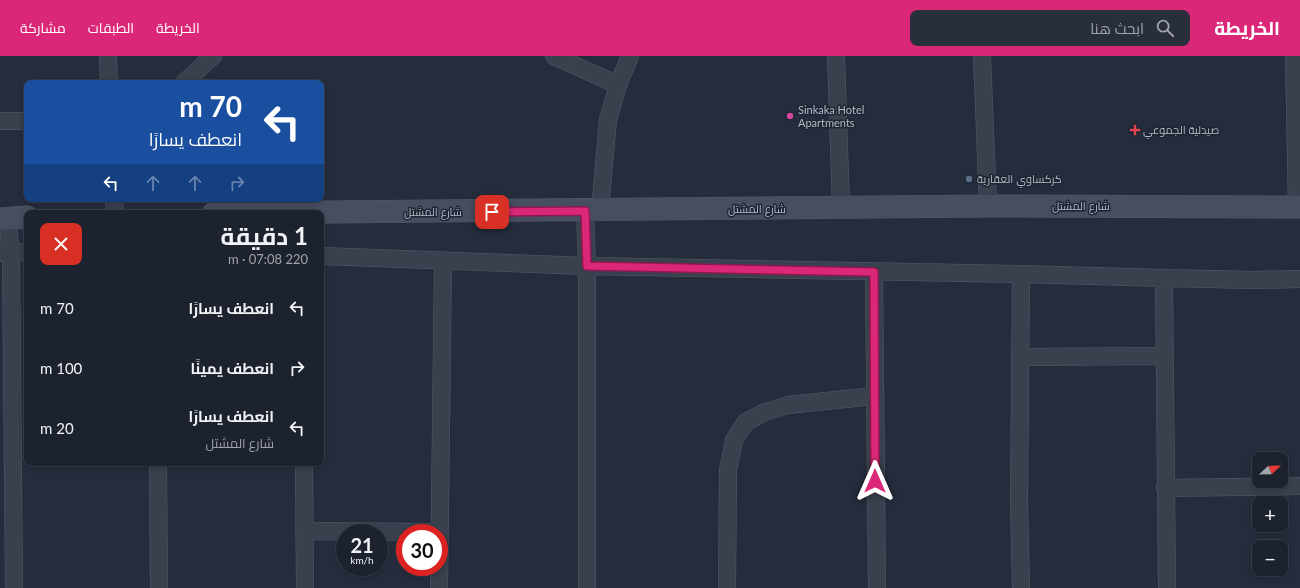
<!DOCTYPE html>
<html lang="ar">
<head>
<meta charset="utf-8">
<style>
  :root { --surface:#1c222e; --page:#292f3a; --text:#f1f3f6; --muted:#a0a4aa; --line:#3a3f4a; --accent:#db2777 }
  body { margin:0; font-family:Lato,Cairo,sans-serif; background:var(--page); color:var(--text); direction:rtl; height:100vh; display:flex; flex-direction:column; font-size:15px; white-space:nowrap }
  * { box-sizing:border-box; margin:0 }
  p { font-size:13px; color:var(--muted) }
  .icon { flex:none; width:22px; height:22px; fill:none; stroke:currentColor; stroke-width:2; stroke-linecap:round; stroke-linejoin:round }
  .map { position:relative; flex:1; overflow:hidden; direction:ltr }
  .sheet { position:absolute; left:24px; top:154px; width:300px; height:256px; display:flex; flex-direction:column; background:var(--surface); border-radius:8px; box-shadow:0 2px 6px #0003,0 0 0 1px var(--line); direction:rtl }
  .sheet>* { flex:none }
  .hud { position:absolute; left:24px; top:24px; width:300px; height:122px; border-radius:8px; box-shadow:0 2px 6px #0003,0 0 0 1px var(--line); direction:rtl; background:#1a4fa0; color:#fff; overflow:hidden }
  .needle { width:26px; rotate:68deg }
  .fabs { position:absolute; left:1252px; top:396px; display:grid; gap:8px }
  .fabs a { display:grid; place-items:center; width:36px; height:36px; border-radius:8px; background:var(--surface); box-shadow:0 2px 6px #0003,0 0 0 1px var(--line); font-size:20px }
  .speed { position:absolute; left:336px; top:468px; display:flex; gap:8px; font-size:20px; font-weight:700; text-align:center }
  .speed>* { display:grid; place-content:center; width:52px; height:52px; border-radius:50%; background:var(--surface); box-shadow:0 2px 6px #0003,0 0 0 1px var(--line); line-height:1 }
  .speed small { font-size:10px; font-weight:400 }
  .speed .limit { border:6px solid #d22; background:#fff; color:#111 }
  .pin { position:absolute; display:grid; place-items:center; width:34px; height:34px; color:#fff; margin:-17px; border-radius:8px; box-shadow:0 2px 6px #0006 }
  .me { position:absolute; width:44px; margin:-22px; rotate:0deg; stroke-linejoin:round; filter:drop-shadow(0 0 3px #0008) }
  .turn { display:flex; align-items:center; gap:14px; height:84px; padding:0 16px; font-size:18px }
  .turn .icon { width:52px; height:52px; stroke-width:2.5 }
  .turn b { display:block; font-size:28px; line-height:34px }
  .lanes { display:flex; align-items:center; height:38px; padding:0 16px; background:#0003; justify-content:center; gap:20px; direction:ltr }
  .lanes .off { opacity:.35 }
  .round { display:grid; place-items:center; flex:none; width:42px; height:42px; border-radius:8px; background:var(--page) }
  .head { display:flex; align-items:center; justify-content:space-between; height:68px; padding:0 16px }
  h1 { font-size:24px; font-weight:700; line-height:30px }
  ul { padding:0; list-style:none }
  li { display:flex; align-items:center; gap:12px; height:60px; padding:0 16px }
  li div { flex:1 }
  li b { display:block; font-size:15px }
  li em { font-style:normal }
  header { display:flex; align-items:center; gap:24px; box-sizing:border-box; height:56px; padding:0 20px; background:var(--accent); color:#fff }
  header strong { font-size:19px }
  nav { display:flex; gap:22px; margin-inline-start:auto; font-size:14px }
  .search { width:280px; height:36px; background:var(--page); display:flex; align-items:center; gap:10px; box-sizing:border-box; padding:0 14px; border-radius:8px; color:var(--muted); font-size:15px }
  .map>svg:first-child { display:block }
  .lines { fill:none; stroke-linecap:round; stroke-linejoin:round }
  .street-casing { stroke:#545b68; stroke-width:18 }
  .secondary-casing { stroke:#545b68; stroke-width:23 }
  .street { stroke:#39404e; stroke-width:17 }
  .secondary { stroke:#474e60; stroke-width:22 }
  .route-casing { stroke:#8e194d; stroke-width:10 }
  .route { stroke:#db2777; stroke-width:7 }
  .hotel-dot { fill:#d1479c; stroke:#1e2533; stroke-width:1.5 }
  .health-dot { fill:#e0444e; stroke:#1e2533; stroke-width:1.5 }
  .service-dot { fill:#5c6f8a; stroke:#1e2533; stroke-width:1.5 }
  .labels { text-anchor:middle; stroke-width:3; stroke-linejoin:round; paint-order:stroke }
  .poi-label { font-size:11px; fill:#b5bbc8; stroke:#1e2533; text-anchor:start }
  .street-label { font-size:11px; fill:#b5bbc8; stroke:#1e2533 }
</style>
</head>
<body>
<header>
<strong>الخريطة</strong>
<div class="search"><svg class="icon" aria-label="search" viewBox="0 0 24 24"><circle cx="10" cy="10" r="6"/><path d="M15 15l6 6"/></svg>ابحث هنا</div>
<nav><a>الخريطة</a><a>الطبقات</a><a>مشاركة</a></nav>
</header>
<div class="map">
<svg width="1300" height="532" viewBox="0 0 1300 532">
  <rect width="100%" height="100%" fill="#252d3d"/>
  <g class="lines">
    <g class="street-casing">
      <path id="street" d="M108 0 109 27
        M554 0 618 29
        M836 0 841 152
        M982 0 988 150
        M1294 0 1297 151
        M184 27 213 0
        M0 65H27
        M114 143 115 157
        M600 154 608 64 618 29 630 0
        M585 155 587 210V532
        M7 162 11 197 14 532
        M0 197 27 196
        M321 200 587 210 1021 218 1019 447 1021 532
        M874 216 877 532
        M1021 218 1164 222
        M1020 301 1165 300
        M158 407 159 532
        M304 407 305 532
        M1165 432 1300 430
        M304 475 439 476
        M439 532 443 204
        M727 532 728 414 734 384 746 366 765 356 788 349 874 340
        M1167 532 1164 222 1255 224 1300 223"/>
    </g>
    <g class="secondary-casing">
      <path id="secondary" d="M214 157 988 150 1300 151
        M0 163 27 161"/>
    </g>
    <use href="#street" class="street"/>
    <use href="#secondary" class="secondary"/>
  </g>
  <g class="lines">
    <g class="route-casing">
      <path id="route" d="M492 156 585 155 587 210 874 216 875 425"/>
    </g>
    <use href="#route" class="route"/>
  </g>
  <circle class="hotel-dot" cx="790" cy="60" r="4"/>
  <path class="health-dot" d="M1133 68h4v4h4v4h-4v4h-4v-4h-4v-4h4z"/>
  <circle class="service-dot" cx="969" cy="123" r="4"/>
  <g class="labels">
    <g class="poi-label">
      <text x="798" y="58">Sinkaka Hotel<tspan x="798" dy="13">Apartments</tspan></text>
      <text x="1143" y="78">صيدلية الجموعي</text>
      <text x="977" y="127">كركساوي العقارية</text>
    </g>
    <g class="street-label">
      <text x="1081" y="154">شارع المشتل</text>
      <text x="757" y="157">شارع المشتل</text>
      <text x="433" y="160">شارع المشتل</text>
    </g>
  </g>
</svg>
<div class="fabs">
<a><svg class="needle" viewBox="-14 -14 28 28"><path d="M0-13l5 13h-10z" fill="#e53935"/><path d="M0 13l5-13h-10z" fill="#a0a4aa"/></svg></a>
<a>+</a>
<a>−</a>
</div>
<div class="speed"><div>21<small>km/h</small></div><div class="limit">30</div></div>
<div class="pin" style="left:492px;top:156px;background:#d93025"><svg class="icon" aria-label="arrive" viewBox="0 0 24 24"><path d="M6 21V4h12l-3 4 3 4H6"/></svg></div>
<svg class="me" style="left:875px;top:425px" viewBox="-20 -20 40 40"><path d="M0-17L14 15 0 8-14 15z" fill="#db2777" stroke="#fff" stroke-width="4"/></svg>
<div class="hud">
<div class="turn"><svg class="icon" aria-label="left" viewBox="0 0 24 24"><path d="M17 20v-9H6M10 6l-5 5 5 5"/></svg><div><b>70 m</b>انعطف يسارًا</div></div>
<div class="lanes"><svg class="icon" aria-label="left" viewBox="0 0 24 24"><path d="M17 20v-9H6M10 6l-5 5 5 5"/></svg><svg class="icon off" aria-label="ahead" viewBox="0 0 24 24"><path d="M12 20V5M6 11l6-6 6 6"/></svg><svg class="icon off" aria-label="ahead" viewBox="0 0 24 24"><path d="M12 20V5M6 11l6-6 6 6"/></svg><svg class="icon off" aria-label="right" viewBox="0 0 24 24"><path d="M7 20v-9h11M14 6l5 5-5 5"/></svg></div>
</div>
<section class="sheet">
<div class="head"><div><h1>1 دقيقة</h1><p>220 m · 07:08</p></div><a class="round" style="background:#d93025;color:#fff"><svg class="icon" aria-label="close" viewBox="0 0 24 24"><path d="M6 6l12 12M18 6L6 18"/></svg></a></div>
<ul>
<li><svg class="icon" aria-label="left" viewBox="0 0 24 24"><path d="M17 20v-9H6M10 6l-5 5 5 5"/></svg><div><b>انعطف يسارًا</b></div><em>70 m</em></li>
<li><svg class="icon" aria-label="right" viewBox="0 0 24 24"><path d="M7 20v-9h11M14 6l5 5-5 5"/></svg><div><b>انعطف يمينًا</b></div><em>100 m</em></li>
<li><svg class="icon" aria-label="left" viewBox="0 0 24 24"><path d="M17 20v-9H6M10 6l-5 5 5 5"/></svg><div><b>انعطف يسارًا</b><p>شارع المشتل</p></div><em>20 m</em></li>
</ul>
</section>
</div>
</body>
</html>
